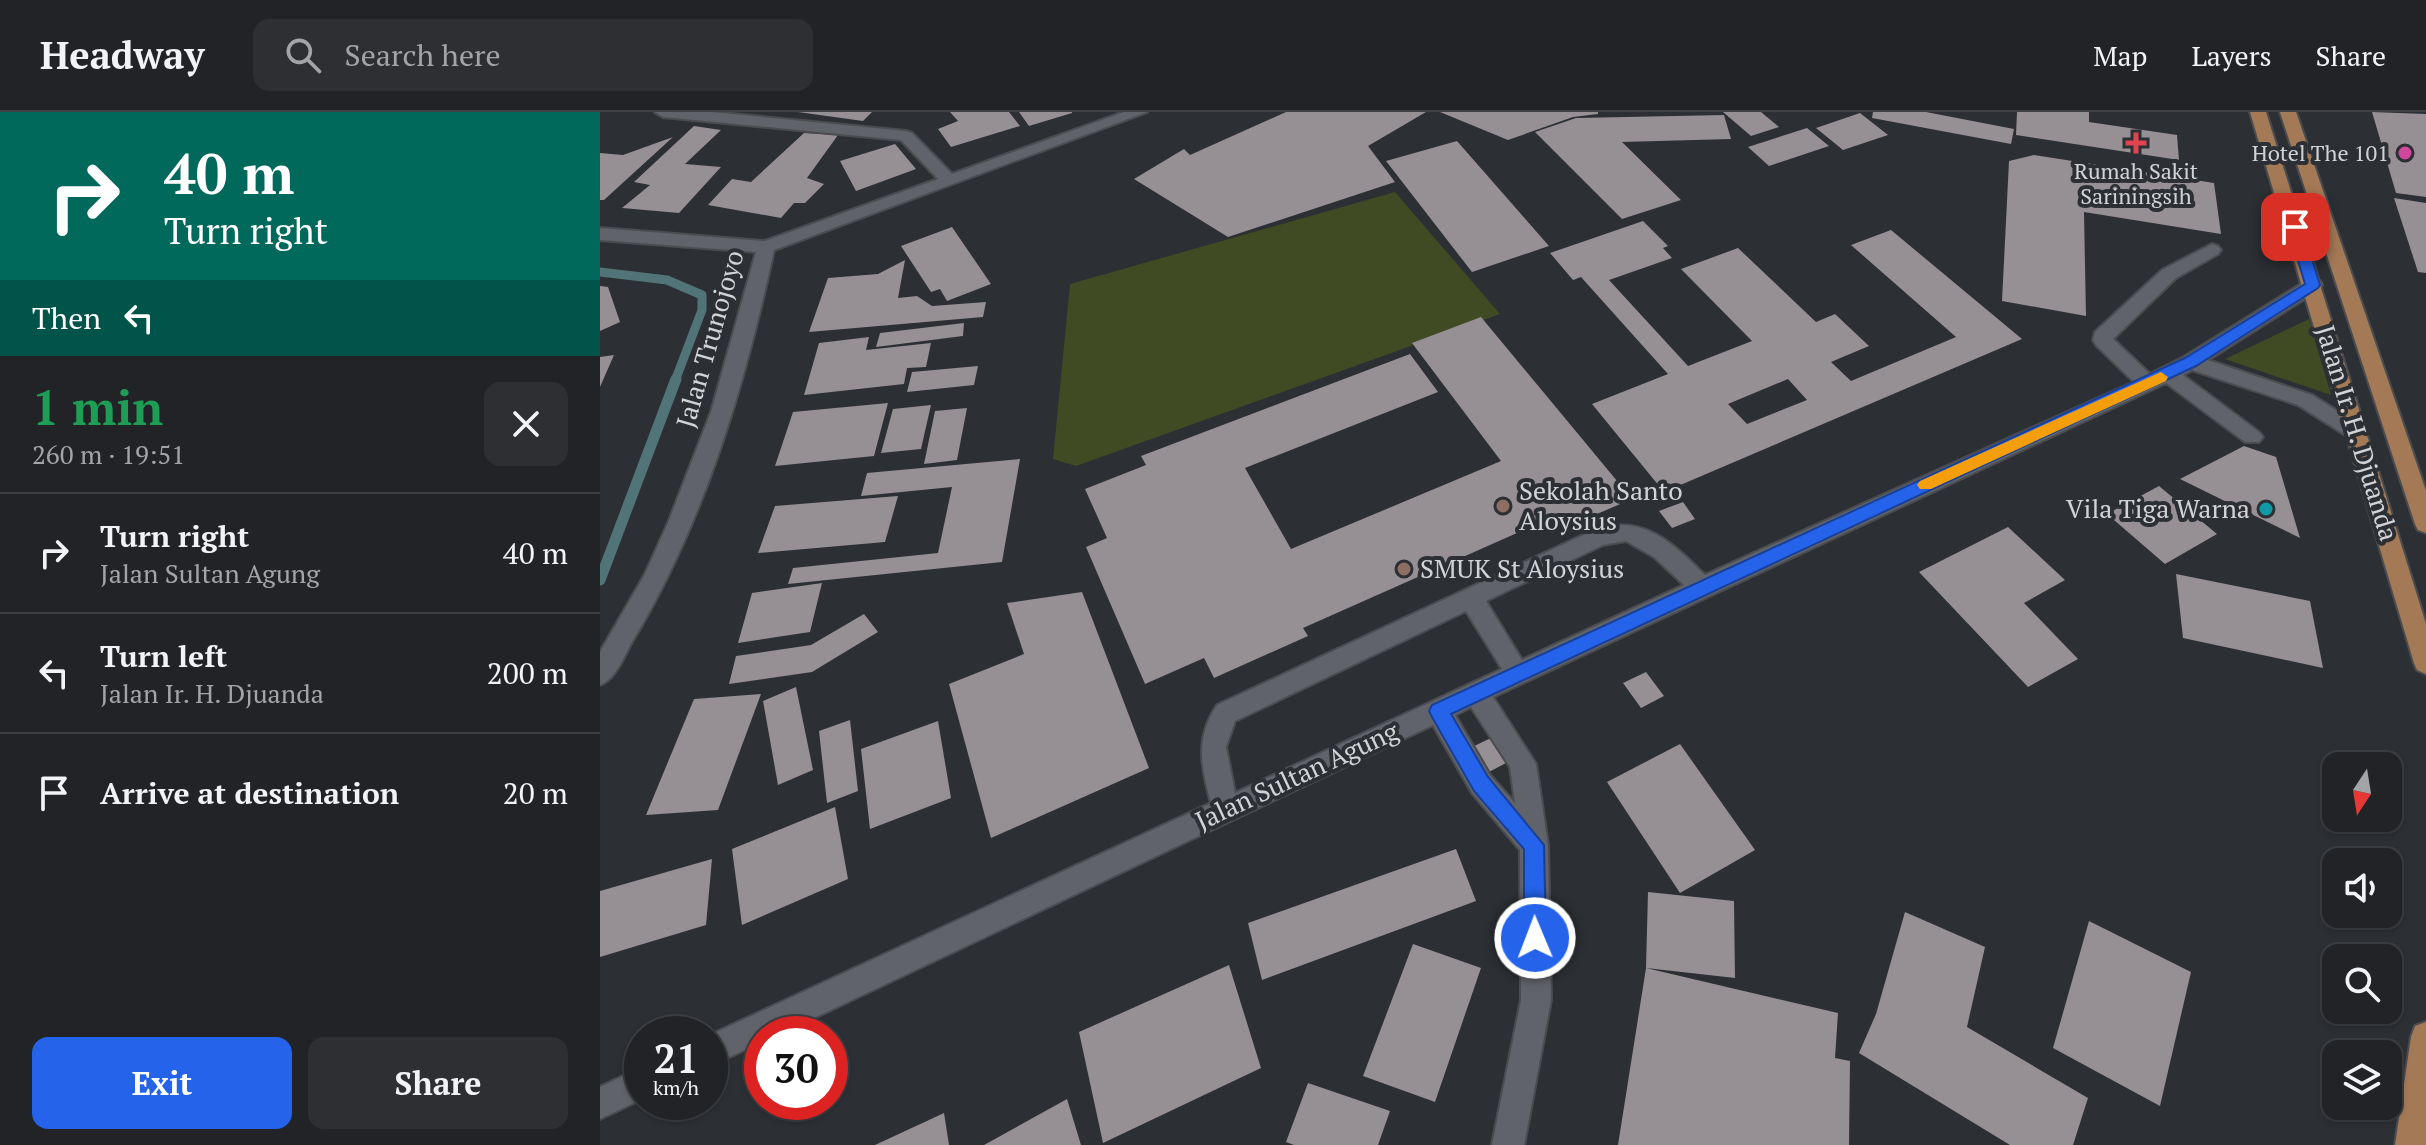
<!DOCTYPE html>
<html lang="en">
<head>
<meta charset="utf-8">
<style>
  :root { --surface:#212327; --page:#2d2f33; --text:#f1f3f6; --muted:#a2a4a7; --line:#3e4044; --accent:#2563eb }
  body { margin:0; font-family:"PT Serif",serif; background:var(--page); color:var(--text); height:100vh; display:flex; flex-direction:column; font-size:30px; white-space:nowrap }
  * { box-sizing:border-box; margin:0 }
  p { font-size:26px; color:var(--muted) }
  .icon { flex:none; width:44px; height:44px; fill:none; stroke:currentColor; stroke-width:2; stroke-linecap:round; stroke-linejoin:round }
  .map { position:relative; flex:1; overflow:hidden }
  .drawer { display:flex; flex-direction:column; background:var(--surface); width:600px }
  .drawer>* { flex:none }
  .banner { background:#00695c; color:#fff; overflow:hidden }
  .needle { width:52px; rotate:192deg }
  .tools { position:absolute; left:1722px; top:640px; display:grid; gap:16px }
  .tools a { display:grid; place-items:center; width:80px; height:80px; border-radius:16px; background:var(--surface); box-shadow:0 2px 6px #0004,0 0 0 2px var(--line); font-size:40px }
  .speed { position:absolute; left:24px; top:904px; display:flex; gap:16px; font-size:40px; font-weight:700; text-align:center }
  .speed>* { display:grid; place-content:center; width:104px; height:104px; border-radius:50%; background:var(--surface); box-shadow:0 2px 6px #0004,0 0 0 2px var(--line); line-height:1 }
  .speed small { font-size:20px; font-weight:400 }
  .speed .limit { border:12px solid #d22; background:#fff; color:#111 }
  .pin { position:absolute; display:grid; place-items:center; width:68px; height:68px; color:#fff; margin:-34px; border-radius:16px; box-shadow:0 4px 12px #0006 }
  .me { position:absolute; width:88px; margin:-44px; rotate:359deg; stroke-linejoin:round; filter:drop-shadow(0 0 6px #0008) }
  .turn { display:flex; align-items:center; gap:28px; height:168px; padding:0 32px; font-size:36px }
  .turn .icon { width:104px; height:104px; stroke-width:2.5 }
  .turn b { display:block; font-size:56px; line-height:68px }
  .then { display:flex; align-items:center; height:76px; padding:0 32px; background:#0003; gap:16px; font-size:30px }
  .round { display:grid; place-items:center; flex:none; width:84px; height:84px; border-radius:16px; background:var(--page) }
  .summary { display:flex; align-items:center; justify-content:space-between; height:136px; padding:0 32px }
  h1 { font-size:48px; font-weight:600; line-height:60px; color:#1e9e55 }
  .cta { display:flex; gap:16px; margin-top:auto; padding:16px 32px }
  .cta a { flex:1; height:92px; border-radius:16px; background:var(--accent); color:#fff; font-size:32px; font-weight:600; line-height:92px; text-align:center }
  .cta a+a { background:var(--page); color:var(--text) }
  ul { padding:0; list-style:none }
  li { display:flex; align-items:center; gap:24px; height:120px; padding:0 32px; border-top:2px solid var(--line) }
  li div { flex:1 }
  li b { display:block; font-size:30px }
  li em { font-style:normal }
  header { display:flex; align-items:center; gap:48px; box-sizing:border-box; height:112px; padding:0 40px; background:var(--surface); border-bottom:2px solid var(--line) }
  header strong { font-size:38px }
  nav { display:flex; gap:44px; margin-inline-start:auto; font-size:28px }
  .search { width:560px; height:72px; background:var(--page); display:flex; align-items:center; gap:20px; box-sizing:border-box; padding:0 28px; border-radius:16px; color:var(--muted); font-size:30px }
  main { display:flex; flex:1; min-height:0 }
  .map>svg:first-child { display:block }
  .green { fill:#404b24 }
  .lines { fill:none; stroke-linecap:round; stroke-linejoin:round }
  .stream-far1 { stroke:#517478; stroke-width:9 }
  .stream { stroke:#517478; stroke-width:11 }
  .building { fill:#968f94; fill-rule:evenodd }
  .minor-casing { stroke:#4a4c50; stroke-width:4 }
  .major-casing { stroke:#4a4c50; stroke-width:4 }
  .minor { fill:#606369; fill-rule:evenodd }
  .major { fill:#a47956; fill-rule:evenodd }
  .route { fill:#2563eb; stroke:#184099; stroke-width:2 }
  .slow { fill:#f59e0b }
  .health-dot { fill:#e0444e; stroke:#2c2f34; stroke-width:3 }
  .hotel-dot { fill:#d1479c; stroke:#2c2f34; stroke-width:3 }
  .education-dot { fill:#8d6e63; stroke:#2c2f34; stroke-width:3 }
  .culture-dot { fill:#0f9aa8; stroke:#2c2f34; stroke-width:3 }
  .labels { text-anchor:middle; stroke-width:8; stroke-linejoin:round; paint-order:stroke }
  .far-poi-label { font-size:22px; fill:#d2d3d7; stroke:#2c2f34; text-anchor:end }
  .street-label { font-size:26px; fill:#d2d3d7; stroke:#2c2f34 }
  .poi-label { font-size:26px; fill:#d2d3d7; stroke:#2c2f34; text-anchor:start }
</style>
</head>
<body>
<header>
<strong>Headway</strong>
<div class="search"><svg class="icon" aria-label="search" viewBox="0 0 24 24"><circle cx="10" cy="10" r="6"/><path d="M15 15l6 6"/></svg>Search here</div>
<nav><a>Map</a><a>Layers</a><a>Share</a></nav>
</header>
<main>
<section class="drawer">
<div class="banner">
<div class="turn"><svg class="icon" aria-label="right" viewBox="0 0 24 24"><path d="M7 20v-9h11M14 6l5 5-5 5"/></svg><div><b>40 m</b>Turn right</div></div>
<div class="then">Then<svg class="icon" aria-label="left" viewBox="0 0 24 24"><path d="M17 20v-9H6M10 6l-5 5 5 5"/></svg></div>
</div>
<div class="summary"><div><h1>1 min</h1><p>260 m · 19:51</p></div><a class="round"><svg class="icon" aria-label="close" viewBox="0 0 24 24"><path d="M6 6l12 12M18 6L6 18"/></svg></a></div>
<ul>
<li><svg class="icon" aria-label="right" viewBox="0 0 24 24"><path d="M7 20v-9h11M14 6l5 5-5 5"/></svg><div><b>Turn right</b><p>Jalan Sultan Agung</p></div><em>40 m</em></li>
<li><svg class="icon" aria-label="left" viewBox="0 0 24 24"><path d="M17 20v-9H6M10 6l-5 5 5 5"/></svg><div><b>Turn left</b><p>Jalan Ir. H. Djuanda</p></div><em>200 m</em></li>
<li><svg class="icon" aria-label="arrive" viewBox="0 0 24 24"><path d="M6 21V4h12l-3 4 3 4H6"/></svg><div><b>Arrive at destination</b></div><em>20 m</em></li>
</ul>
<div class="cta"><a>Exit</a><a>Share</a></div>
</section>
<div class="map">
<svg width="1826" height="1033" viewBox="0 0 1826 1033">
  <rect width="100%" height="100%" fill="#2c2f34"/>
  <path class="green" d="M795 80 900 202 476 354 453 347 470 172Z
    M1709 207 1731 283 1625 247Z"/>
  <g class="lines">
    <path class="stream-far1" d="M0 160 67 168 102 183V198L75 269"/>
    <path class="stream" d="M0 468 76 267"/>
  </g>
  <path class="building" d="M198 0H272L263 9Z
    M350 0H409L420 14 351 35 338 17 358 9Z
    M419 0H472V1L429 14Z
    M686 0H826L768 34 795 70 628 125 534 67 584 37 590 43Z
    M840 0H998V2L973 5 908 28Z
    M1123 0H1161L1179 15 1151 24Z
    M1273 0H1326L1414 17 1411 32 1272 6Z
    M1417 0H1489V10L1577 23 1579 48 1416 23Z
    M1772 0 1826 2V85L1796 81Z
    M1260 1 1288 23 1243 38 1216 16Z
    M1124 3 1131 27 1022 30 1081 88 1022 107 935 20 976 6Z
    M94 14 121 18 85 52 121 55 79 101 22 96 50 73 34 70Z
    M1207 16 1229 34 1169 54 1148 35Z
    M204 21 238 23 207 66 224 72 205 91H194L181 106 108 93 132 67 151 70Z
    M73 25 4 88H0V41L23 43Z
    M857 29 949 134 872 160 786 49Z
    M295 32 316 57 256 79 240 49Z
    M1434 43 1614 71 1621 122 1484 100 1486 204 1402 189 1409 49Z
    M1794 86 1826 91V161L1818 160Z
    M1043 109 1068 134 1063 136 1072 146 1009 168 1088 254 1152 229 1081 157 1138 136 1216 210 1235 202 1269 234 1231 250 1251 269 1356 225 1251 133 1291 118 1422 227 1064 380 992 292 1068 262 981 165 973 168 950 141ZM1188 267 1207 288 1147 312 1128 292Z
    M352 115 391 172 347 189 340 177 331 180 301 134Z
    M305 148 298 186 317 184 332 194 386 190 383 205 209 220 228 166 278 162Z
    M0 174 8 175 20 210 0 219Z
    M881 205 1032 387 969 414 960 402 703 516 708 524 614 566 604 546 545 572 486 435 507 426 485 377 546 353 541 344 810 242 838 280 645 356 691 437 901 349 812 231Z
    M364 211 363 224 276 235 280 221Z
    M269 225 266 238 331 231 326 255 307 256 304 272 204 283 219 231Z
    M14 243 0 275V245Z
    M378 254 374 273 307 280 312 260Z
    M288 291 274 344 175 354 193 300Z
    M331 293 321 337 281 341 293 297Z
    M367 296 357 348 324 352 335 299Z
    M1644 334 1676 345 1700 426 1580 367Z
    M420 347 402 450 188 472 193 456 338 441 352 375 261 384 267 361Z
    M1559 374 1617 422 1565 452 1507 402Z
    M298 384 285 430 158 441 175 394Z
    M1083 390 1095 407 1072 416 1059 399Z
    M1408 415 1465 468 1424 491 1478 547 1428 575 1319 460Z
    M1576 462 1710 489 1723 556 1583 526Z
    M222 471 210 520 138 531 152 481Z
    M482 480 549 656 391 726 349 572 424 542 407 491Z
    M264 502 278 520 212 560 129 572 136 544 211 533Z
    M1046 560 1064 584 1041 596 1023 571Z
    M196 575 213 658 178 673 163 589Z
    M161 582 118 698 46 703 94 587Z
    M250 608 258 679 227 691 219 619Z
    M338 609 351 686 270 717 261 637Z
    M891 626 906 651 887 661 872 635Z
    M1080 632 1155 738 1080 781 1007 670Z
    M235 695 248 767 142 813 132 737Z
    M856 737 876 789 662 868 648 811Z
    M112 747 106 813 0 845V779Z
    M1048 780 1134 789 1135 866 1046 856Z
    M1305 800 1385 835 1367 915 1488 986 1473 1033H1410L1259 941 1276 902Z
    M1489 809 1591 860 1560 994 1453 936Z
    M813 832 881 856 835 990 763 964Z
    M629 853 661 956 503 1031 479 920Z
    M1046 856 1238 901 1235 946 1250 949 1249 1033H1018Z
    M708 971 790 999 778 1033H694L686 1030Z
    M467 987 481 1033H384Z
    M344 1001 349 1033H275Z"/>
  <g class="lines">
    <g class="minor-casing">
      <path id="minor" d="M55 0H112L306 19 312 21 352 62 524 0H547L174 138C145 273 104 411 32 530 24 544 16 567 0 573V540L45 462 68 411 111 300 156 140 0 128V116L165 129 338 67 301 28 63 5Z
        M1612 132 1618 134 1621 138 1618 142 1576 166 1513 227 1550 262 1584 245 1706 169H1720L1722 173 1720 177 1608 248 1712 283 1761 314 1764 319 1761 324H1747L1698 293 1592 258 1583 263 1659 320 1663 325 1659 330H1645L1566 271 893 585 936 652 948 733 951 888 924 1033H892L921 888 920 738 872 681 833 613 180 922H162V930L110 954V923L611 691C601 655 595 626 617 593L994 418C1043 401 1072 431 1105 463L1534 270 1496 233 1493 228 1495 220 1562 158ZM1026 429 1054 445 1084 473 922 548 886 489 1003 433ZM866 499 902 557 635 681 626 635 635 609ZM871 595 910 655 915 691 890 663 855 603Z
        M42 955V987L0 1007V975Z"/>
    </g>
    <g class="major-casing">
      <path id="major" d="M1650 0H1666L1826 512V562L1817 558 1814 551Z
        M1680 0H1696L1826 379V421L1818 418 1815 412Z
        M1826 910V1033H1795L1811 925 1815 914Z"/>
    </g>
    <use href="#minor" class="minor"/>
    <use href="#major" class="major"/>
  </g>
  <path class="route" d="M1695 111 1702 115 1720 173 1718 176 1596 254 851 602 888 665 944 733 946 826 943 834 935 837 928 834 924 826V737L874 679 832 605 829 599 832 593 1585 246 1705 172 1688 115Z"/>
  <path class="slow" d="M1561 260 1568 265 1566 269 1331 377H1320L1317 373 1320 369Z"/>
  <path class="health-dot" d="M1532 19h8v8h8v8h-8v8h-8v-8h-8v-8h8z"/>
  <circle class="hotel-dot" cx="1805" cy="41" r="8"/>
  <g class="education-dot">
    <circle cx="903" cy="394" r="8"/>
    <circle cx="804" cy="457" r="8"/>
  </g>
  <circle class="culture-dot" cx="1666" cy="397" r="8"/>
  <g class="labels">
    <g class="far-poi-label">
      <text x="1789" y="49">Hotel The 101</text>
      <text x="1536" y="67" text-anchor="middle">Rumah Sakit<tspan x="1536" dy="25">Sariningsih</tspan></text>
    </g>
    <g class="street-label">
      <text transform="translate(110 227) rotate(-74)" y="9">Jalan Trunojoyo</text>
      <text transform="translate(1757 321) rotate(73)" y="9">Jalan Ir. H. Djuanda</text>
      <text transform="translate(697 664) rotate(-25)" y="9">Jalan Sultan Agung</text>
    </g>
    <g class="poi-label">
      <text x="919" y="388">Sekolah Santo<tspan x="919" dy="30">Aloysius</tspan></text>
      <text x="1650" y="406" text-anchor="end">Vila Tiga Warna</text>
      <text x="820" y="466">SMUK St Aloysius</text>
    </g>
  </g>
</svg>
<div class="tools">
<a><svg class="needle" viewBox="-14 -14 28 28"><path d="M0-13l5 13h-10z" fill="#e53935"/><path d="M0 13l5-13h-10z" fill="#a2a4a7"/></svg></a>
<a><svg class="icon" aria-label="sound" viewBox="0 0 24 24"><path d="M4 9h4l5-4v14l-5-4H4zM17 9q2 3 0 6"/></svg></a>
<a><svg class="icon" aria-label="search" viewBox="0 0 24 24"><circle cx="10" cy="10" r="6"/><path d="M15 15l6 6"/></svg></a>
<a><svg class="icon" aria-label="layers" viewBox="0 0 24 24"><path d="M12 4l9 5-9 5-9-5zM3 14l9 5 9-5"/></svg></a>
</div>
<div class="speed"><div>21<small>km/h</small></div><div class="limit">30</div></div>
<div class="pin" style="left:1695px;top:115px;background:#d93025"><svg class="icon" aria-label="arrive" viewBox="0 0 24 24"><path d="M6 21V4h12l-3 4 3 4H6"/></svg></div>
<svg class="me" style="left:935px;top:826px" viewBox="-20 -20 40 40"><circle r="17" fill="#2563eb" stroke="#fff" stroke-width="3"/><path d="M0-11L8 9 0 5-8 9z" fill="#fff"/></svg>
</div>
</main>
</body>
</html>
